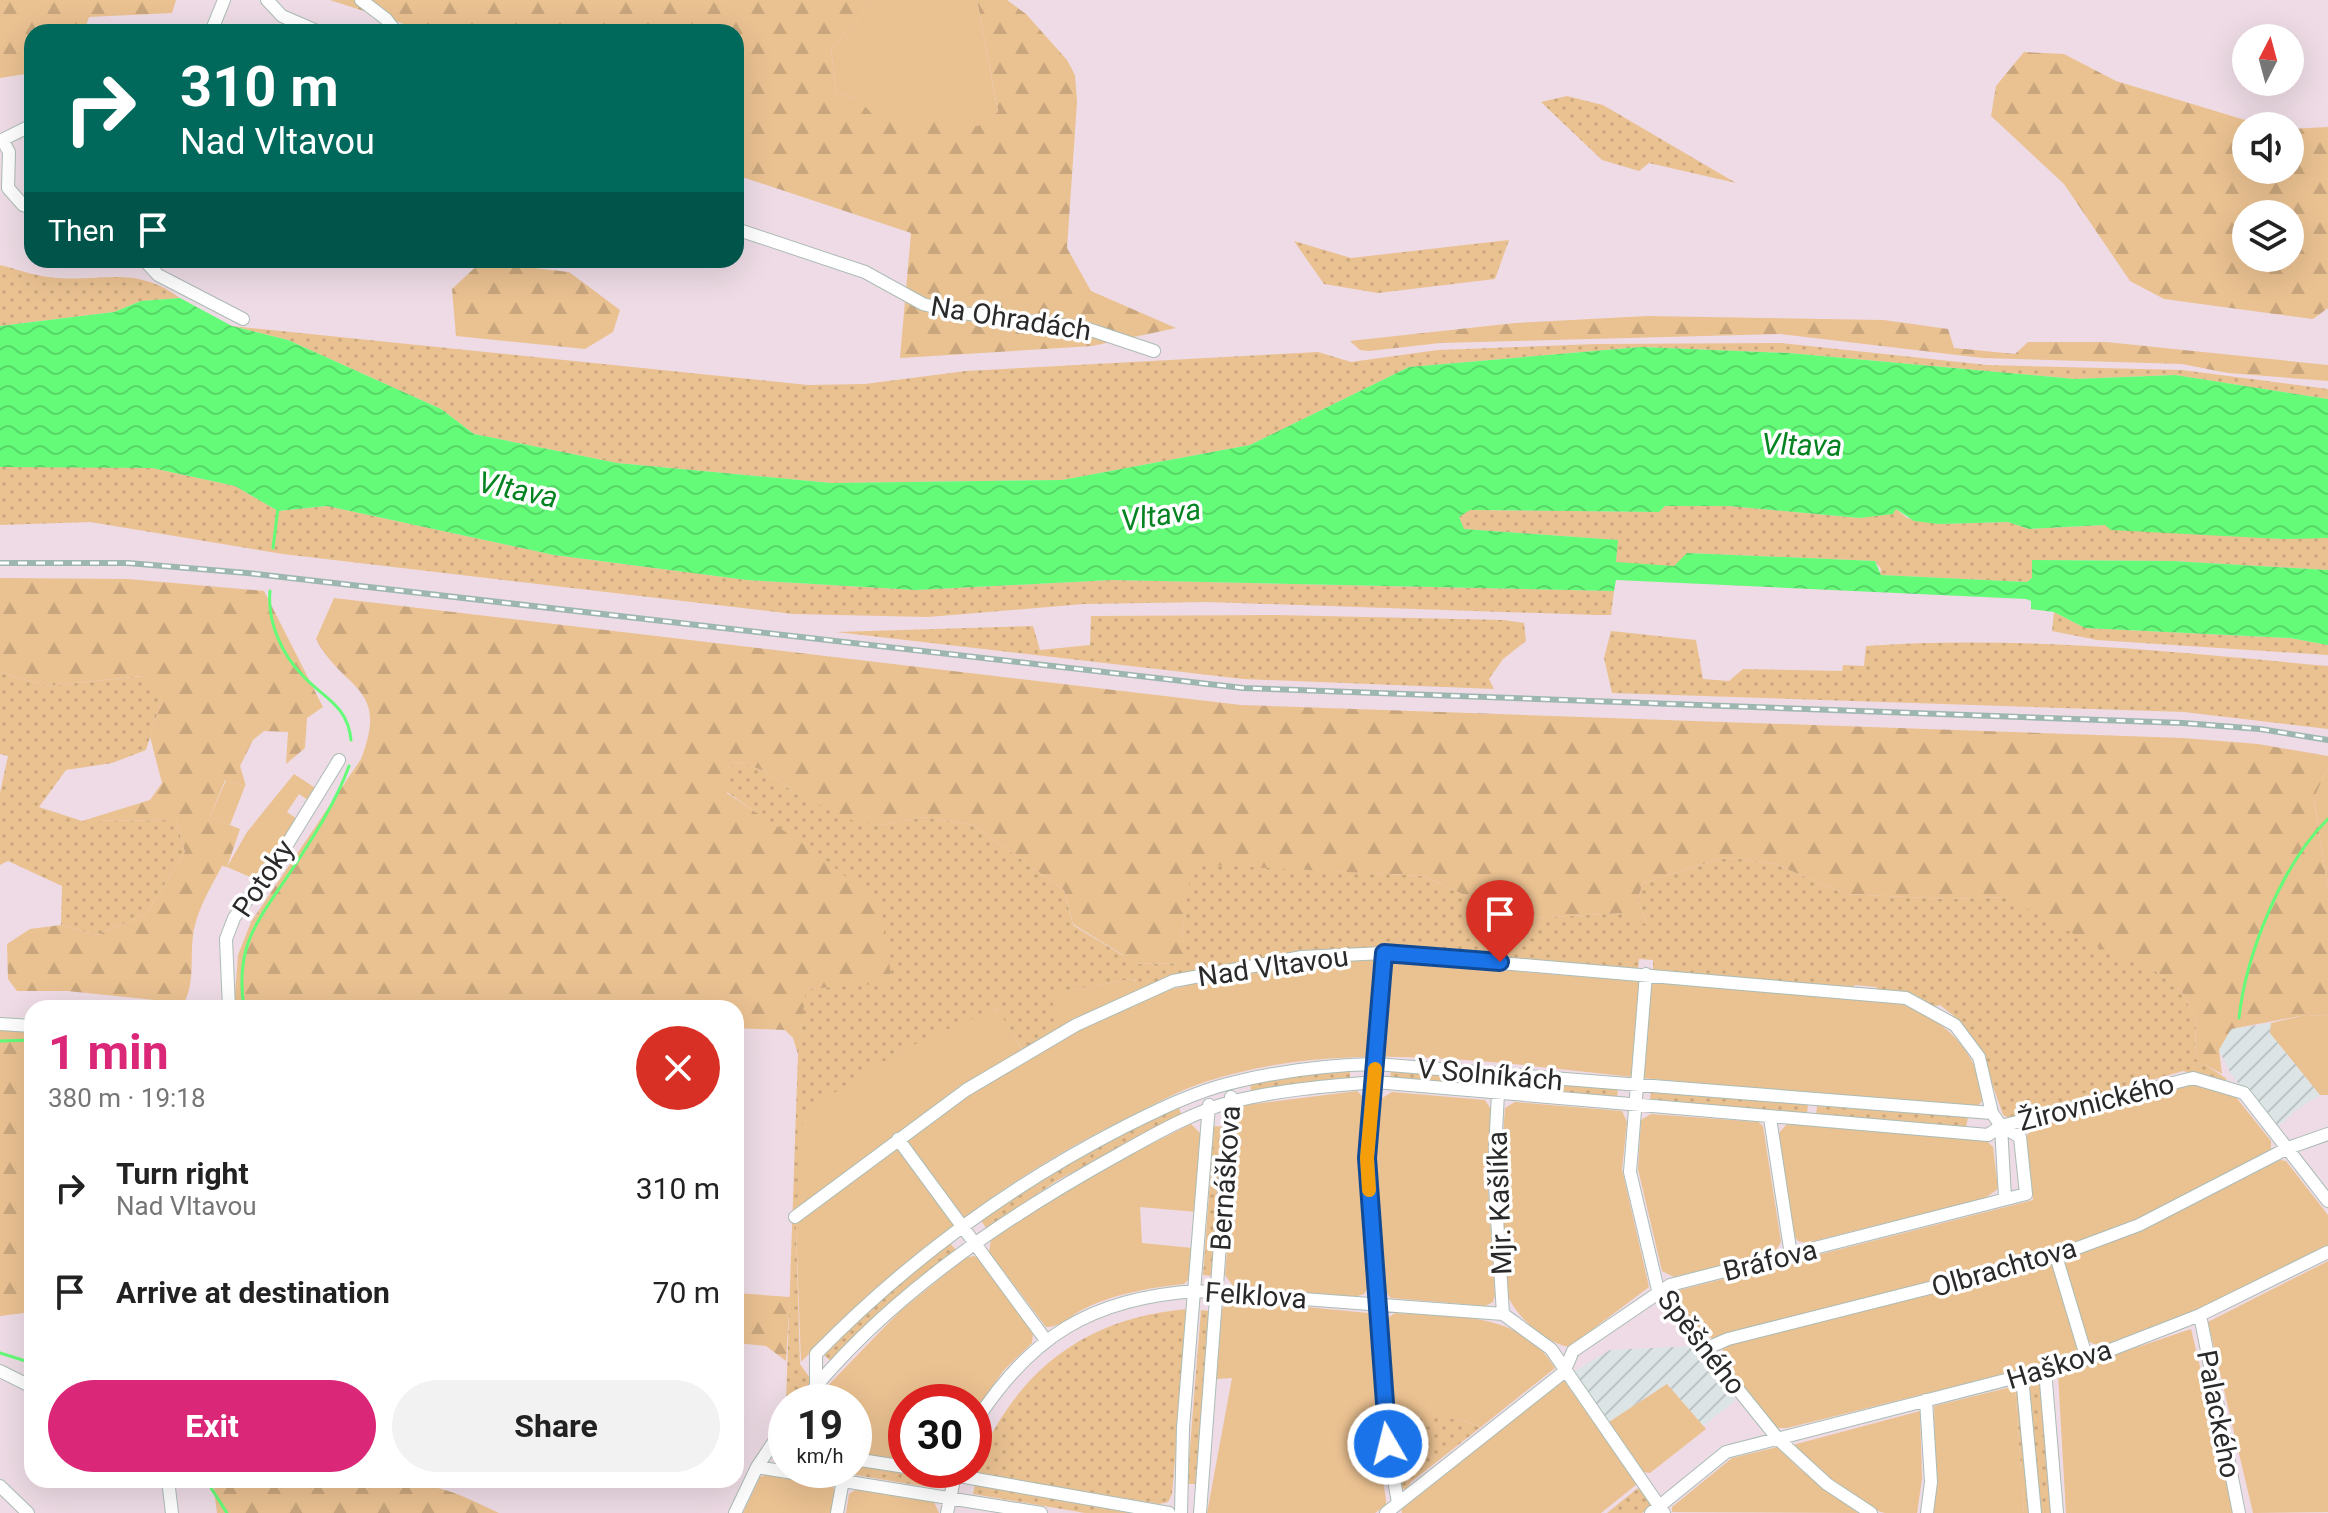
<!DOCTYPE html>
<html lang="en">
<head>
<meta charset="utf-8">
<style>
  :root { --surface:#fff; --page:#f2f2f2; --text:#222; --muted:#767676; --accent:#db2777 }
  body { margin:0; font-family:Roboto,sans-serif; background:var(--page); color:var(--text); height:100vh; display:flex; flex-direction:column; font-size:30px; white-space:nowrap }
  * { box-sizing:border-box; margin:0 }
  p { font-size:26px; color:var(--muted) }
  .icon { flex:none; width:44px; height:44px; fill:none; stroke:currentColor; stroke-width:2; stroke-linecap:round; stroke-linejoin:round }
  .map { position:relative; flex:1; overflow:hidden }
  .drawer { position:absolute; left:24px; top:1000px; width:720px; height:488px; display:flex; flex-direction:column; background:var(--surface); border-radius:24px; box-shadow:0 8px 32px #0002 }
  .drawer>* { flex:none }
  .guide { position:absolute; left:24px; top:24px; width:720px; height:244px; border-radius:24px; box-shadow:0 8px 32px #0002; background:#00695c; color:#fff; overflow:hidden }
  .needle { width:52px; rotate:6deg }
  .buttons { position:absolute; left:2232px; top:24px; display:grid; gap:16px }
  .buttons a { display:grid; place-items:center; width:72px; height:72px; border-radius:50%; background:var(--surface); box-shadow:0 8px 32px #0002; font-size:40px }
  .speed { position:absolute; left:768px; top:1384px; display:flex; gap:16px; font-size:40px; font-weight:700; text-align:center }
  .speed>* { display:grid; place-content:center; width:104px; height:104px; border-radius:50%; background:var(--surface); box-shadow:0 8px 32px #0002; line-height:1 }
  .speed small { font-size:20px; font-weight:400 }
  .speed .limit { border:12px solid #d22; background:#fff; color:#111 }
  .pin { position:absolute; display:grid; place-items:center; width:68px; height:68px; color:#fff; margin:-82px -34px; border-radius:50% 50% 50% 0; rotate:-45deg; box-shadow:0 0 8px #0007 }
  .pin .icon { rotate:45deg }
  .me { position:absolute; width:88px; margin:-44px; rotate:352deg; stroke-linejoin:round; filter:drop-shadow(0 0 6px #0008) }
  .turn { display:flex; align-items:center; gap:28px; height:168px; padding:0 24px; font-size:36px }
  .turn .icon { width:104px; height:104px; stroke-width:2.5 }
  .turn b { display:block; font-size:56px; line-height:68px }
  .then { display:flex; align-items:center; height:76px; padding:0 24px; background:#0003; gap:16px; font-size:30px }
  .round { display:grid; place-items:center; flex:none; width:84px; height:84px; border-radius:42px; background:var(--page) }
  .head { display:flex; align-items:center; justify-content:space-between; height:136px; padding:0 24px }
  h1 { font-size:48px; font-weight:700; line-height:60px; color:var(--accent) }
  .primary-button { display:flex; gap:16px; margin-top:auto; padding:16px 24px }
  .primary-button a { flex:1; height:92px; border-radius:48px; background:var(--accent); color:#fff; font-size:32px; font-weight:700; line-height:92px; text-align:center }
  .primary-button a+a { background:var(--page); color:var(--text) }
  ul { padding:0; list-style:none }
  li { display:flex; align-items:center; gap:24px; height:104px; padding:0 24px }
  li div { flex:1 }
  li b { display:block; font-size:30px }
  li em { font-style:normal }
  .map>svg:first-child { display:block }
  .industrial { fill:url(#industrial-furrows) }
  .grass { fill:url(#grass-dots) }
  .forest { fill:url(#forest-firs); fill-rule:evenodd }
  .garden { fill:#eac191 }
  .water { fill:url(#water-waves) }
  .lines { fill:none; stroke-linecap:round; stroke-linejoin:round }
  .stream { stroke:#63fb78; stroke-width:3 }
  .street-casing { stroke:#abbcb6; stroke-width:14 }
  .street { stroke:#fff; stroke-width:12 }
  .rail-casing { stroke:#9db7b0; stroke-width:6 }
  .rail { stroke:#fff; stroke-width:3; stroke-dasharray:9; stroke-linecap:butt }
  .route-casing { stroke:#114b97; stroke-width:20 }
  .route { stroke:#1a73e8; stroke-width:14 }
  .slow { stroke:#f59e0b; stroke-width:14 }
  .labels { text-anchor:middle; stroke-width:7; stroke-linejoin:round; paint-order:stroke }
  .street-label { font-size:28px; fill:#2a2a2a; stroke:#fff }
  .water-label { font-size:30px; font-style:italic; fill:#048320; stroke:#fff }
</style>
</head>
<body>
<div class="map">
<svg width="2328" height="1513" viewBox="0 0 2328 1513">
  <defs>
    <pattern id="industrial-furrows" width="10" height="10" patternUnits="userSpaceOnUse" patternTransform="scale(2)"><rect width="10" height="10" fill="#dce4e6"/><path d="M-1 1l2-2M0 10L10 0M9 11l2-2" fill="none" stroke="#bdc4c5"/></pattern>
    <pattern id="grass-dots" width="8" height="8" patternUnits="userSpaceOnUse" patternTransform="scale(2)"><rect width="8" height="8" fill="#eac191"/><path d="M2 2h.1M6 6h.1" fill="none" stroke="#c9a67d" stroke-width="1.8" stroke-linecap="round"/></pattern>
    <pattern id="forest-firs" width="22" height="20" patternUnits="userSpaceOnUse" patternTransform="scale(2)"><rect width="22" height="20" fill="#eac191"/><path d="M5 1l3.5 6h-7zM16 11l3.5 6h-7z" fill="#c9a67d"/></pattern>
    <pattern id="water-waves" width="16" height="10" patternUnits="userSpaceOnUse" patternTransform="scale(2)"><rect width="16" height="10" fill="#63fb78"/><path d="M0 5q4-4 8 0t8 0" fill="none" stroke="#56d768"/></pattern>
  </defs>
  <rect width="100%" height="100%" fill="#eedbe5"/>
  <path class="industrial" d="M2271 1023 2270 1033 2320 1095 2296 1110 2275 1130 2231 1074 2219 1050 2230 1029Z
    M1695 1346 1736 1400 1703 1426 1667 1384 1609 1422 1572 1373 1610 1350Z"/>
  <path class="grass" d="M1567 96 1603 105 1736 183 1649 163 1639 171 1602 160 1541 102Z
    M1509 240 1495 279 1378 293 1324 284 1294 241 1351 258Z
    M0 265C16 269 32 275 48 277 101 284 132 263 180 298L141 301 114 312 0 326Z
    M232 326 808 385 865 384 966 371 1318 352 1351 362 1438 350 1595 344 1781 343 1987 365 2182 370 2328 389V399L2175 375 2075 379 1789 353 1641 347 1409 367 1250 445 1062 480 832 483 617 463 474 434 441 409 288 340Z
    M23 465 152 468 235 486 278 511 327 506 554 555 747 580 916 590 1112 580 1614 591 1611 615H1597L1207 602 1084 604 928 617 793 614 283 554 90 522 0 525V467Z
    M1665 506H1729L1860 518 1896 509 1907 518 1939 524 2008 522 2029 529 2105 525 2282 539 2322 537 2328 538V570L2173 561 2033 560 2032 578 2027 582 1880 575 1881 569 1875 561 1688 553 1674 567 1616 563 1617 540 1463 529 1459 516 1470 510 1659 512Z
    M2054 612 2085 628 2290 638 2328 645V655L2097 640 2052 631Z
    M1276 615 1503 620 1524 623 1526 641 1503 659 1489 679 1494 689 1243 679 836 632 1033 626 1040 650 1090 645 1091 616Z
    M1611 631 1696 640 1703 679 1729 681 1743 669 1842 671 1843 665 1864 666 1866 646C2020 635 2174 652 2328 666V729L2184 712 1612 693 1604 658Z
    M0 672 47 686 143 676 161 702 146 750 112 763 66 770 39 807 82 821 176 820 185 852 146 914 97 935 61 925 62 886 8 861 0 865V793L8 756 0 754Z
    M740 762 764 771 798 795 880 825 924 817 973 825 1064 890 1073 925 1137 964 1186 963 1182 932 1191 863 1424 876 1475 900 1474 921 1624 913 1648 924 1637 901 1643 883 1720 859 1735 858 1775 864 1845 894 1948 899 2005 897 2154 970 2182 992 2196 1020 2195 1058 2227 1079 2222 1082 2183 1071 2013 1120 2003 1115 1984 1060 1955 1023 1954 1016 1940 1005 1933 1007 1879 992 1876 987 1855 985 1851 989 1653 970V960L1639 959 1638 969 1624 971 1365 948 1287 956 1281 953 1135 992 1136 981 1132 979 1049 994 1065 1025 1023 1051 997 1009 896 1054 801 1182 796 1228 800 1364 812 1381 796 1402H786L798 1054 805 989 892 982 765 819 727 792V767Z
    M1350 1069V1079L1251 1091 1250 1082Z
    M1391 1070 1618 1088 1617 1098 1390 1080Z
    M1651 1090 1808 1104 1807 1114 1650 1099Z
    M1178 1106 1182 1115 1058 1180 986 1228 980 1219 1119 1134Z
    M1817 1106 1968 1117 1966 1127 1816 1115Z
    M1214 1126 1224 1127 1212 1276 1203 1275Z
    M950 1243 956 1250 832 1362 824 1355 878 1301Z
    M1188 1309 1172 1494 1168 1502 1159 1504 973 1473C1013 1375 1080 1318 1188 1309Z
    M1201 1310 1210 1311 1196 1484H1187Z
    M2036 1378 2041 1380 2053 1513H2024L2015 1386 2032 1383Z
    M1427 1415 1457 1419 1481 1427 1411 1482 1407 1489H1403L1399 1484 1402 1481 1394 1427 1388 1419Z
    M854 1465 934 1478 933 1488 826 1470H854Z
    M975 1485 1139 1513H1085L973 1494Z
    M1638 1488 1653 1505 1642 1513H1607Z"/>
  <path class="forest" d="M0 0H176L172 13 89 17 84 32H32V73L0 78Z
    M330 0H874L831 49 836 93 859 100 998 111 977 0H1007L1026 14 1067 60 1075 75 1077 102 1067 248 1091 291 1176 328 1092 346 900 358 911 233 736 175V32H409L410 26Z
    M2024 52 2064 54 2116 81 2265 126H2246V170H2290V129L2328 127V308L2313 319 2164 299 2130 281 2064 184 1991 116 1996 86ZM2290 214V258H2246V214Z
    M481 262 569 272 620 310 613 332 585 349 456 336 452 289Z
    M1647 316 1884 320 1948 329 1954 348 2015 354 2028 342H2106L2328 365V381L2228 373 2182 364 1983 358 1780 334 1440 343 1369 351 1360 350 1350 341 1515 323Z
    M0 578 128 579 264 591 323 707 307 718 305 748 286 764 288 732 264 731 253 740 240 766 246 786 225 780 210 817 240 829 227 867 222 866C211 887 199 906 194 929 189 955 196 981 184 1003L67 991H17L8 979 7 944 30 929 61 925 97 935 146 914 185 852 176 820 82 821 150 800 162 783 150 737 161 702 142 676 47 686 0 672Z
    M334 598 1241 705 2183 738 2258 744 2328 756V767L2314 799 2328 890V1016L2306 1015 2231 1029 2219 1050 2222 1074 2195 1059 2196 1020 2182 992 2154 970 2104 950 2005 897 1948 899 1845 894 1775 864 1735 858 1720 859 1643 883 1637 901 1649 926 1624 913 1473 921 1475 900 1424 876 1192 864 1182 932 1187 963 1126 964 1123 955 1073 924 1064 890 973 825 924 817 880 825 854 821 798 795 764 771 740 762 727 767V793L814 851 881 905 892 983 806 989 798 1054 793 1038 785 1030 736 1028V1008H234L238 955 251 922 361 759C390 685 343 691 316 639Z
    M32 1030V1312L0 1316V1031Z
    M736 1293 790 1297 786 1361 766 1346 736 1343Z
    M216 1480H393C412 1488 420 1485 438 1488 459 1493 479 1504 499 1513H217L214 1490Z"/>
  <path class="garden" d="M874 0H977L998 112 978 126 872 114 859 100 836 93 831 49Z
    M2328 767V890L2314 798Z
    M294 774 320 791 312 803 299 794 287 812 300 821 257 880 227 867 247 832Z
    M226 780 245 786 230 825 210 817Z
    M1366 959 1903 1003C1947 1023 1974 1048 1985 1097L1978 1106C1870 1097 1761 1090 1653 1079 1510 1065 1348 1036 1208 1081 1182 1089 1157 1103 1133 1115 1006 1176 898 1262 801 1362L796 1228 803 1117C862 1069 927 1034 998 1009L1022 1050 1064 1025 1048 994 1132 979 1139 984 1138 991 1153 984 1172 989 1238 974Z
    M2306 1015 2328 1016V1095H2320L2270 1033 2271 1023Z
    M2196 1082 2235 1096 2271 1141V1149L2147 1218 2080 1242 1713 1338 1703 1336 1668 1293 2033 1200 2026 1137 2033 1127Z
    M1357 1091 1365 1099 1361 1158 1369 1286 1364 1294 1354 1297 1233 1286 1225 1275 1239 1111 1245 1105Z
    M1392 1092 1485 1100 1492 1111 1487 1172 1495 1295 1493 1302 1485 1306 1391 1298 1382 1289 1374 1158 1379 1100Z
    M1515 1102 1622 1111 1627 1122 1622 1169 1649 1287 1569 1347C1547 1344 1512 1314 1507 1292 1497 1238 1501 1163 1505 1108Z
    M1651 1114 1758 1122 1763 1126 1781 1242 1775 1252 1674 1277 1662 1271 1638 1169 1641 1120Z
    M1191 1124 1203 1136 1197 1212 1140 1207 1142 1243 1193 1248 1191 1277 1184 1284C1149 1288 1111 1294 1080 1311 1069 1317 1059 1328 1046 1327L989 1252 991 1239 1091 1174Z
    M1787 1124 1986 1140 1993 1147 1998 1189 1985 1198 1806 1243 1798 1241 1794 1236 1779 1133Z
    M2280 1160 2286 1161 2328 1215V1246L2209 1306 2100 1347 2086 1340 2063 1263 2068 1255 2155 1223Z
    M974 1256 980 1259 1033 1333 1032 1343 1004 1370 974 1412V1402H906V1462L854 1453V1402H812L900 1311 965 1258Z
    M2328 1261V1512L2253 1513 2208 1322Z
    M2043 1263 2055 1267 2078 1348 2073 1355 2057 1361 1787 1428H1775L1723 1363V1348L1729 1342Z
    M1234 1300 1368 1313 1372 1320 1376 1434 1386 1500V1505L1375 1513H1207L1232 1378 1216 1379 1222 1309 1226 1302Z
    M1395 1313C1454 1317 1521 1311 1555 1368L1481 1427 1457 1419 1394 1416 1385 1320Z
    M2191 1329 2235 1513H2066L2058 1374Z
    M1563 1379 1637 1484 1601 1513H1402L1401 1509Z
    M1667 1384 1706 1429 1650 1473 1644 1472 1609 1422Z
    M2015 1386 2024 1513H1933L1936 1484 1934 1406Z
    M1920 1411 1922 1479 1917 1513C1907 1513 1895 1513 1885 1513 1859 1507 1810 1463 1789 1446Z
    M1777 1447 1800 1469 1858 1513 1672 1512V1507L1732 1458Z
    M765 1475 831 1484 836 1492 832 1513H743L760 1477Z
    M857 1489 934 1502 939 1513H846L849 1494Z"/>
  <path class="water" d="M180 298 232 326 288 340 441 409 474 434 617 463 832 483 1062 480 1250 445 1409 367 1641 347 1789 353 2075 379 2175 375 2328 399V538L2282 539 2111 530 2105 525 2029 529 2008 522 1939 524 1914 521 1896 509 1893 514 1860 518 1729 506H1665L1659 512 1470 510 1459 517 1464 529 1618 540 1616 562 1674 566 1687 553 1875 561 1881 575 2027 582 2032 578V560L2173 561 2328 570V645L2290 638 2085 628 2054 612 2031 609V601L2026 599 1616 580 1614 591 1112 580 916 590 747 580 554 555 327 506 278 511 235 486 152 468 0 467V326L114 312 141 301Z"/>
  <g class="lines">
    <path class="stream" d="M273 548 278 508
      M270 591C267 622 282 655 304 677 324 698 348 706 351 740
      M244 1008C234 942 260 919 293 868 314 836 336 802 349 766
      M2239 1018C2246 954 2282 864 2328 819
      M0 1041 32 1040
      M0 1353 32 1363
      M206 1480 227 1513"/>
    <g class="street-casing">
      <path id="street" d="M267 0 282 16 319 32
        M361 0 386 19 396 32
        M211 32 224 0
        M0 141 32 125
        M3 141 9 152 8 188 23 205 32 208
        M736 229 865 272 923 304 953 312 1085 328 1154 351
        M144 260 158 275 243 319
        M1384 953 1367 1158 1383 1415 1398 1503
        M1646 974 1630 1172 1658 1290 1778 1439 1827 1484 1871 1513
        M229 1008 226 939 234 918 288 843 339 760
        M0 1024 32 1026
        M1498 1093 1494 1170 1503 1314
        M1770 1118 1791 1255
        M898 1139 1045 1339
        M795 1217 966 1090 1076 1025 1173 981 1302 957 1384 953 1906 998 1955 1025 1979 1057 1992 1113 2001 1126 2005 1198
        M2056 1256 2087 1359
        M2200 1315 2239 1513
        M1705 1349 1728 1339 2056 1256 2139 1225 2288 1148 2328 1134
        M2045 1370 2057 1513
        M0 1371 32 1387
        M1564 1372 1573 1351 1670 1285 2026 1194 2020 1137 2001 1126
        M2022 1377 2035 1513
        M816 1386V1354C906 1262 1009 1186 1124 1127 1158 1110 1194 1092 1231 1083 1279 1071 1327 1065 1376 1064L1992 1113
        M1926 1400 1931 1482 1927 1513
        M803 1402C886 1297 1005 1217 1121 1153 1155 1134 1193 1112 1231 1102 1277 1090 1327 1086 1375 1082L1988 1135 2001 1126 2193 1078 2244 1093 2328 1201
        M974 1424C1030 1336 1092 1298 1196 1291L1503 1314 1551 1349 1664 1513
        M854 1459 906 1467
        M757 1467 1041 1513
        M925 1470 1169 1513
        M168 1480 172 1513
        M0 1486 28 1513
        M735 1513 757 1467 786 1424
        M837 1513 843 1480
        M947 1513 956 1470
        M1181 1513 1183 1428 1209 1105
        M1200 1513 1231 1097
        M1386 1513 1564 1372
        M1651 1513 1726 1452 2087 1359 2200 1315 2328 1252"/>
    </g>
    <use href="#street" class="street"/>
    <g class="rail-casing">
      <path id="rail" d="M0 563H128L247 573 1243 688 2183 723 2260 729 2328 740"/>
    </g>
    <use href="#rail" class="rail"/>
  </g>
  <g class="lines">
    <g class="route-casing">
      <path id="route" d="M1388 1444 1367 1158 1384 953 1500 962"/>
    </g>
    <use href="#route" class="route"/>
    <path class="slow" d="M1369 1190 1367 1158 1375 1069"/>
  </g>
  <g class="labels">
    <g class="street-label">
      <text transform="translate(1011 318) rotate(9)" y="10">Na Ohradách</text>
      <text transform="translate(263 878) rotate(-56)" y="10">Potoky</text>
      <text transform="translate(1273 966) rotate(-8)" y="10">Nad Vltavou</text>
      <text transform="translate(1490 1074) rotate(5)" y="10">V Solníkách</text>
      <text transform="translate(2096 1102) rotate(-14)" y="10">Žirovnického</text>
      <text transform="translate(1225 1178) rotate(-86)" y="10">Bernáškova</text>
      <text transform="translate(1499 1203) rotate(-92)" y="10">Mjr. Kašlíka</text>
      <text transform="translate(1770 1260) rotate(-14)" y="10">Bráfova</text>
      <text transform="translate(2004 1267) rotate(-16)" y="10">Olbrachtova</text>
      <text transform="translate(1256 1295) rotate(4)" y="10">Felklova</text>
      <text transform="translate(1702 1342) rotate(52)" y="10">Spěšného</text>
      <text transform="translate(2059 1364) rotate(-17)" y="10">Haškova</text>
      <text transform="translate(2219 1414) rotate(79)" y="10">Palackého</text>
    </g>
    <g class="water-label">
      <text transform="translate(1802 445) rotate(1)" y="10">Vltava</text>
      <text transform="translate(518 490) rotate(12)" y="10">Vltava</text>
      <text transform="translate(1161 515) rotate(-9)" y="10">Vltava</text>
    </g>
  </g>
</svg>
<div class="buttons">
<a><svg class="needle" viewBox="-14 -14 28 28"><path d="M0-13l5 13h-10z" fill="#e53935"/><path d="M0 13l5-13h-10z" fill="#767676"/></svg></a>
<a><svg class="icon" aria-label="sound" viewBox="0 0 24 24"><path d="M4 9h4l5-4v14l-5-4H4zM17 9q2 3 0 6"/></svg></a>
<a><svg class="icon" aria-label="layers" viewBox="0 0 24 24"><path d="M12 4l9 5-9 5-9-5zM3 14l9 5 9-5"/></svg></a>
</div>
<div class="speed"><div>19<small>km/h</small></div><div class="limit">30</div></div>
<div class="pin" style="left:1500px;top:962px;background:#d93025"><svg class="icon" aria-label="arrive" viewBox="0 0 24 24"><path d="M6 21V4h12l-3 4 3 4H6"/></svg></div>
<svg class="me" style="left:1388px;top:1444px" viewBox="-20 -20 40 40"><circle r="17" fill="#1a73e8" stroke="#fff" stroke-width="3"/><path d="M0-11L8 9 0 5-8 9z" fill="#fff"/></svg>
<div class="guide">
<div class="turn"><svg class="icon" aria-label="right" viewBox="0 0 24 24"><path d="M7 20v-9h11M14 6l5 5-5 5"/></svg><div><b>310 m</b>Nad Vltavou</div></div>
<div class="then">Then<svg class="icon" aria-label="arrive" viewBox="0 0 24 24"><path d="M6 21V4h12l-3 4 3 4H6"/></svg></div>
</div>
<section class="drawer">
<div class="head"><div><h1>1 min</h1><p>380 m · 19:18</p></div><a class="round" style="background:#d93025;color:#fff"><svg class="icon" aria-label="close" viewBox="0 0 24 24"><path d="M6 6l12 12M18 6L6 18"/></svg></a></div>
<ul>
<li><svg class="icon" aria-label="right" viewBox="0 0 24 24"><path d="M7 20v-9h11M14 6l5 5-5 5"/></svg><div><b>Turn right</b><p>Nad Vltavou</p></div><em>310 m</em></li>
<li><svg class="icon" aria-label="arrive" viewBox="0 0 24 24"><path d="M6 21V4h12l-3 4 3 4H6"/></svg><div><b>Arrive at destination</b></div><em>70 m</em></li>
</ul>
<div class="primary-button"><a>Exit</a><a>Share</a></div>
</section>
</div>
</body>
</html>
